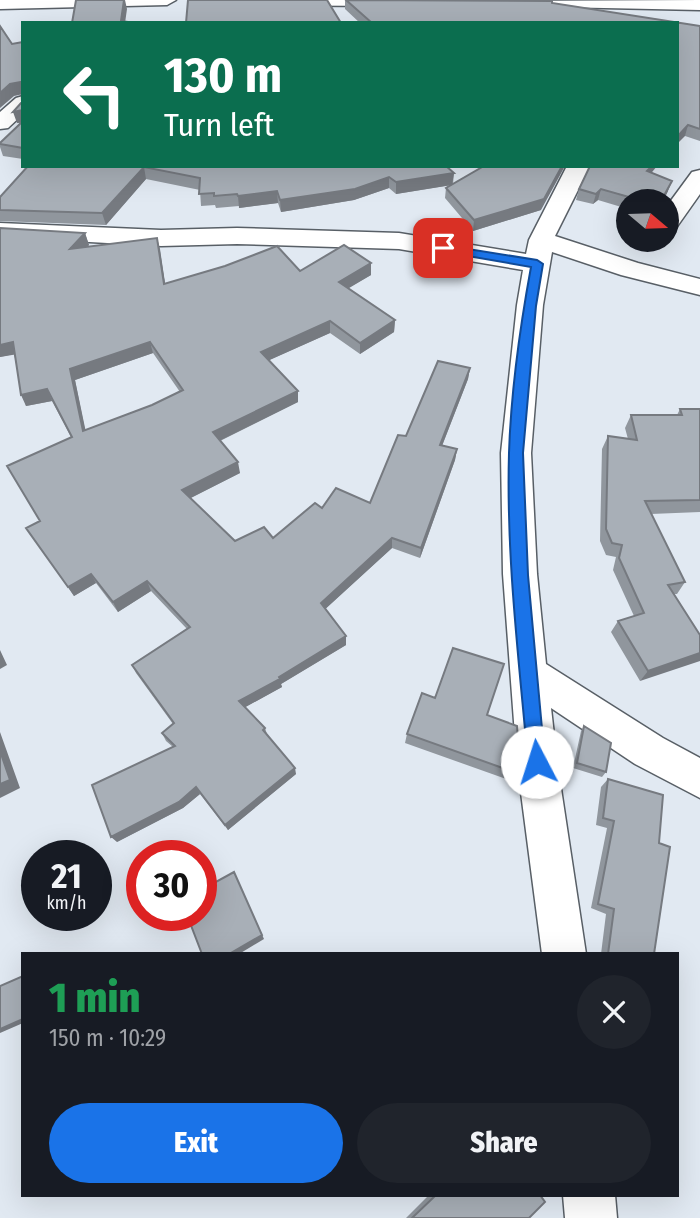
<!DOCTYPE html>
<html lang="en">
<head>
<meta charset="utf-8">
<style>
  :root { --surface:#171b24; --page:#20242c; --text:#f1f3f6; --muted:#9ea1a6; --accent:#1a73e8 }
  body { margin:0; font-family:"Fira Sans Condensed",sans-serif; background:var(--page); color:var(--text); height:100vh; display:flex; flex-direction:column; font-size:26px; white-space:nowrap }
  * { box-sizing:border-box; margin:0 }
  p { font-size:23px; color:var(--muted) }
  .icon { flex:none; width:38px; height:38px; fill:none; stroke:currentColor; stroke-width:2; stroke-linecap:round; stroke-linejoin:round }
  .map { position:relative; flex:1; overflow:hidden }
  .panel { position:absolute; left:21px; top:952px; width:658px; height:245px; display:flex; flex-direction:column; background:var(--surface); border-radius:0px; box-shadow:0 7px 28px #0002 }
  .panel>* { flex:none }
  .hud { position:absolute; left:21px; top:21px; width:658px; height:147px; border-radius:0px; box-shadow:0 7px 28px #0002; background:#0b6e4f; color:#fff; overflow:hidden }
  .needle { width:46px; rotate:109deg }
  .fabs { position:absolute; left:616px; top:189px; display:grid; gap:14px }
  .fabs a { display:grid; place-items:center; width:63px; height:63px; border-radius:50%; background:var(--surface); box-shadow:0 7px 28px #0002; font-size:35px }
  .speed { position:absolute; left:21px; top:840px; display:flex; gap:14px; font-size:35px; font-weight:700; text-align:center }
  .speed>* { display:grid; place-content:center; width:91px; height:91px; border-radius:50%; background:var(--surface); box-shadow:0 7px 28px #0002; line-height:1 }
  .speed small { font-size:18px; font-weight:400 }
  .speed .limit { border:10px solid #d22; background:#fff; color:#111 }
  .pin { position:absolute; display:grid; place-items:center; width:60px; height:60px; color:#fff; margin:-30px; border-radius:14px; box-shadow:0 4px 10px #0006 }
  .me { position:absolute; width:77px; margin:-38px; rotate:355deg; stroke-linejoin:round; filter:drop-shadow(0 0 5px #0008) }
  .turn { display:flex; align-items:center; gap:24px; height:147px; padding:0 28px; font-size:32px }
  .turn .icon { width:91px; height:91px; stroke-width:2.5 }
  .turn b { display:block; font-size:49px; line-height:60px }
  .round { display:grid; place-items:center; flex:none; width:74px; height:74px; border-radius:37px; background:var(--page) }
  .head { display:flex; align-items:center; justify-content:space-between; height:119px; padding:0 28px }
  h1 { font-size:42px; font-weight:800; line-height:52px; color:#1e9e55 }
  .action { display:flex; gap:14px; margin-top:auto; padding:14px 28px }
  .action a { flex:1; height:80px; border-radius:42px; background:var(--accent); color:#fff; font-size:28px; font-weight:800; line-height:80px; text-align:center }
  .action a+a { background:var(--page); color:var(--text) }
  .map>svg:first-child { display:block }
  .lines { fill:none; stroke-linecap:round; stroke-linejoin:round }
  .minor-casing { stroke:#585f66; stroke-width:3 }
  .minor { fill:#fff; fill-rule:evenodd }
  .wall { fill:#90969d; fill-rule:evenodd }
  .shaded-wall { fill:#767a80 }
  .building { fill:#a8afb7; stroke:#767a80; stroke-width:2; fill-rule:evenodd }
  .route { fill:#1a73e8; stroke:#114b97; stroke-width:2 }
</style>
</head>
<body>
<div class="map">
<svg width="700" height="1218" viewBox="0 0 700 1218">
  <rect width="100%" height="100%" fill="#e1e9f2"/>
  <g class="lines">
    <g class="minor-casing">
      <path id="minor" d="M0 0H176L167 5 0 9Z
        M211 0H400L401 1 392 6 220 5Z
        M700 0V10L504 6 495 1Z
        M23 96V114L8 128 0 129V112L16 98Z
        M567 166H590L555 236 638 263 700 279V295L621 275 552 252 543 305 531 453 537 574 546 664 663 738 700 758V798L635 764 551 708 557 762 586 954H542L517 762 503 574 501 453 517 305 523 270 399 249 237 244 161 246 0 237V223L161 230 237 228 399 233 526 254 529 240Z
        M700 170V194L676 228 667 230V206L692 172Z
        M563 1195H615L617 1218H565Z"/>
    </g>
    <use href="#minor" class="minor"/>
  </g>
  <path class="wall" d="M345 0H469L552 3 700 26V141L685 136 677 23H360L345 9Z
    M23 110V159L3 156 0 147V143L20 123H17Z
    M28 166H446L454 173 453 184 541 210 473 231 445 198 446 188 451 185 396 194 389 188 354 200 281 212 278 203 239 208V206L216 208 215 205 201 206 200 190 146 179 106 225 0 221V197Z
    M652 173 668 191 663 201H628V209L598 200 593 204 576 200 579 189Z
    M0 228 85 233 89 245 87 247 157 238 165 284 371 263V275L348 288 395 320 394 332 360 354 330 333 269 360 298 391V402L220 441 240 473 190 498 235 541 273 538 322 508 370 503 406 436 470 368 468 379 442 446 457 449 455 460 420 558 392 548 325 609 346 636V645L281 684 282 687 245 707 265 728 267 734 296 774 228 830 200 794 183 808 117 842 173 747 166 741 162 733 173 724 136 673 132 665 187 629 151 591 118 612 96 583 74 596 26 528 40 521 71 437 52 401 26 406 14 354 0 357ZM153 353 180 392 152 405 85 430 75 380Z
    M680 409H700V512L651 514 685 582 677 594H674L700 635 640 681 611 632 618 621 634 616 613 570 616 557 606 555 600 541 602 449 608 436 628 439 625 428 631 415H677Z
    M435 698 487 715 514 772 509 780 405 743 407 734Z
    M584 726 606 772 602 777 573 768 581 731Z
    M608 779 659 843 654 954H601L606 914 591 908 607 828 596 825 601 787Z
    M429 1195H540L529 1218H406Z"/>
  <path class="shaded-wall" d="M124 0H125L127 9 125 23 121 21Z
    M21 82 23 94 14 96 0 108V93L10 84Z
    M23 110V122L17 123 13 112Z
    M688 125 685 136 677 144V137Z
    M562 166H565L541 210 473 231 474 220Z
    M652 166H657L644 182 647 171Z
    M144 167 146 179 106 225 102 213Z
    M454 173 452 185 396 194V182Z
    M389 177V188L354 200 281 212 280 200Z
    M672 181 668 191 663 201H661Z
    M601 189 598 200 593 204 596 194Z
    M277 191 278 203 239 208 238 196Z
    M85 233 89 245 74 261 70 249Z
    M157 238 160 249 167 296 164 284Z
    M371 263V275L339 294V282Z
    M395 320 394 332 360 354V343Z
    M330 321V333L263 363 261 352Z
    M13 342 18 354 0 357V345Z
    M150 342 153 353 75 380 88 442 83 431 70 369Z
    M470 368 468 379 438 456 440 445Z
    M47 389 52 401 26 406 21 395Z
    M298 391V402L215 443 213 432Z
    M457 449 455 460 420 558 421 548Z
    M238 462 240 473 185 501 182 490Z
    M392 538V548L321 613V603Z
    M91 574 96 583 74 596 68 587Z
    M147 581 151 591 118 612 113 602Z
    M346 636V645L281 684 282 687 242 709 239 701Z
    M0 650 7 665 0 669Z
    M700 653V661L640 681 648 671Z
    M0 732 20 788 0 798Z
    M295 768 296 774 228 830 225 825Z
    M196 787 200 794 183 808 117 842 111 837Z
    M234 872 264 939 239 954H229Z
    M23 1019V1023L0 1033V1029Z"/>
  <path class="building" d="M76 0H124L121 21 135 23H72Z
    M188 0H327L341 23H186Z
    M346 0 552 1V3L700 26V129L688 125 677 137V23H372Z
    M0 26 12 44 23 42V110L13 112 22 102 21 82 10 84 0 93Z
    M23 121V148L0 144V143Z
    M28 166H446L454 173 396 182 389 177 355 189 280 200 277 191 238 196 237 194 214 196V193L199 194 200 178 144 167 102 213 0 210V197Z
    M484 166H562L544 199 474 220 446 188Z
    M590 166H652L647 171 672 181 661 201H643L601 189 596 194 579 189Z
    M0 228 85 233 70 249 157 238 164 284 225 266 277 246 300 271 344 245 371 263 339 282 395 320 360 343 330 321 261 352 298 391 213 432 238 462 182 490 235 541 264 527 273 538 315 503 322 508 336 488 370 503 398 435 406 436 438 361 470 368 440 445 457 449 421 548 392 538 321 603 346 636 279 677 280 679 239 701 265 728 263 730 295 768 225 825 196 787 179 802 111 837 92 785 175 746 162 733 174 723 132 665 190 627 147 581 113 602 91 574 68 587 26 528 40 521 7 466 72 437 47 389 21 395 13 342 0 345ZM150 342 183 390 152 405 83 431 70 369Z
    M680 409H700V500L645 501 685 582 668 585 700 635V653L648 671 618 621 644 613 619 558 622 545 612 543 606 529 608 436 637 440 631 415H682Z
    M453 648 504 664 487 715 517 726 519 752 514 772 407 734 422 693 435 698Z
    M584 726 611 743 606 772 577 763Z
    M0 751 10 780 0 784Z
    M608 779 663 795 659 843 670 847 654 954H608L614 909 598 904 614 821 603 818Z
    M234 872 262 935 229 954H202L187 915H201V890Z
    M23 976V1019L0 1029V986Z
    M436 1195H540L545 1202 529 1218H412Z"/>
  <path class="route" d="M443 245 537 260 543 264 536 306 523 453 528 575 545 762 543 769 537 771 530 769 528 762C519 660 506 556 509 453 511 391 520 327 531 267L439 251 437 248Z"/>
</svg>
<div class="fabs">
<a><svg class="needle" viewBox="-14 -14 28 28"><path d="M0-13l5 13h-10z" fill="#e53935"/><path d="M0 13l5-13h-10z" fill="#9ea1a6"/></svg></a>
</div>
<div class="speed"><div>21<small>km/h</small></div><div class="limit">30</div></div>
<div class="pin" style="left:443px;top:248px;background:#d93025"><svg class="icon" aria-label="arrive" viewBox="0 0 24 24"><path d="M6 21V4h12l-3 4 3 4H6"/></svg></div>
<svg class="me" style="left:537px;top:762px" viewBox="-20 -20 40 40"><circle r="19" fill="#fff"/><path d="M0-13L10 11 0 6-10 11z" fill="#1a73e8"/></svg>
<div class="hud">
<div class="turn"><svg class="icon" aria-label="left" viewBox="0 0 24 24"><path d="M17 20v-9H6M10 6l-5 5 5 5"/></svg><div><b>130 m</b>Turn left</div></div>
</div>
<section class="panel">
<div class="head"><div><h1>1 min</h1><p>150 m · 10:29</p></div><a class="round"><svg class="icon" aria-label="close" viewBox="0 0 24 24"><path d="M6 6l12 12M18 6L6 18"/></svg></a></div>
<div class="action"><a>Exit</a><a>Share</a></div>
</section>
</div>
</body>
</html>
